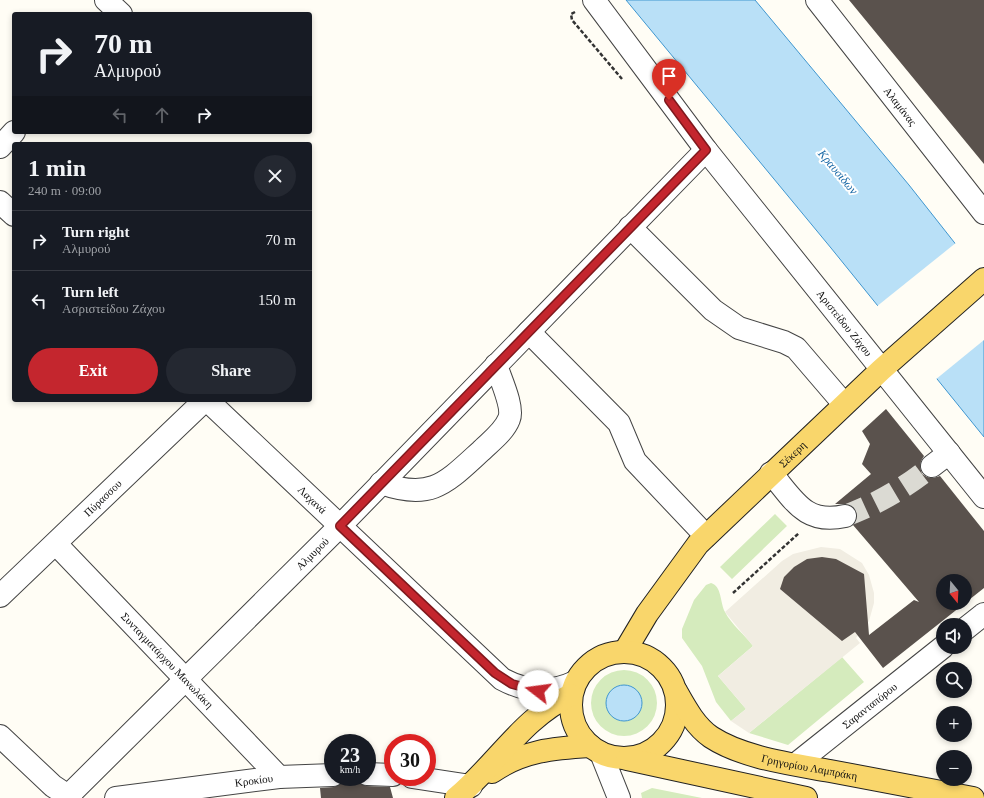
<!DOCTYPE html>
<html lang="en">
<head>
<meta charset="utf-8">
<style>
  :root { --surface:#171b24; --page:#242831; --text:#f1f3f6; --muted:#9ea1a6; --line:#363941; --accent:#c4262e }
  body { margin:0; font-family:"Times New Roman",serif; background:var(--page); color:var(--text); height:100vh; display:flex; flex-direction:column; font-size:15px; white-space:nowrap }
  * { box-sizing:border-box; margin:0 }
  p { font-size:13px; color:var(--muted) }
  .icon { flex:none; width:22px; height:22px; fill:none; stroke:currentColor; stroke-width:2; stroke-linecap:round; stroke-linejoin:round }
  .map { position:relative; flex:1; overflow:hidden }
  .side { position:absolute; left:12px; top:142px; width:300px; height:260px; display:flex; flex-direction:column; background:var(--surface); border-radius:4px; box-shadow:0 2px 6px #0003 }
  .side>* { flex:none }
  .guide { position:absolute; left:12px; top:12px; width:300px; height:122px; border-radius:4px; box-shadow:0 2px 6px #0003; background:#171b24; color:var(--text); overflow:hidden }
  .needle { width:26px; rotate:162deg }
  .buttons { position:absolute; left:936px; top:574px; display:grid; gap:8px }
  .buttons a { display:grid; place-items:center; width:36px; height:36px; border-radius:50%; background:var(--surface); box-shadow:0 2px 6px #0003; font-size:20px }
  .speed { position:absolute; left:324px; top:734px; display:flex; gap:8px; font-size:20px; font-weight:700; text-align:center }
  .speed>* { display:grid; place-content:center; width:52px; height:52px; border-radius:50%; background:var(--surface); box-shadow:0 2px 6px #0003; line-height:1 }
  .speed small { font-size:10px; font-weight:400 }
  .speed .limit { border:6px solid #d22; background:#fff; color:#111 }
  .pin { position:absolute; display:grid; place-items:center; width:34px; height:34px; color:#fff; margin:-41px -17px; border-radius:50% 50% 50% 0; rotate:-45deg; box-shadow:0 0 4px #0007 }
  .pin .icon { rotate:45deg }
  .me { position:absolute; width:44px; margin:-22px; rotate:285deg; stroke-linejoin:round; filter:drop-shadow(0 0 3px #0008) }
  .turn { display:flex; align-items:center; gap:14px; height:84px; padding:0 16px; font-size:18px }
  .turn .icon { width:52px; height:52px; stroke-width:2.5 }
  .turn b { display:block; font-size:28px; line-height:34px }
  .lanes { display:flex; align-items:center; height:38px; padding:0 16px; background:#0003; justify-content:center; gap:20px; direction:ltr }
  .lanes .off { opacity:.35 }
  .round { display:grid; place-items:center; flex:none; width:42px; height:42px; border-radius:21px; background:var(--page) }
  .overview { display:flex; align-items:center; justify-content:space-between; height:68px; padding:0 16px }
  h1 { font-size:24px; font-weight:600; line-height:30px }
  .action { display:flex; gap:8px; margin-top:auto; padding:8px 16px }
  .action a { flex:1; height:46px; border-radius:24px; background:var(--accent); color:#fff; font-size:16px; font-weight:600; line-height:46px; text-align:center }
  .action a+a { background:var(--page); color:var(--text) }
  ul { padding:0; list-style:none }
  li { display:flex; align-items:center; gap:12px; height:60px; padding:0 16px; border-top:1px solid var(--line) }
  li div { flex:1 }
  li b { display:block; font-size:15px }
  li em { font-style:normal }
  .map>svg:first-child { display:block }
  .green { fill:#d5ebbd }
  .plaza { fill:#f1ede2 }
  .water { fill:#b9e0f7; stroke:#3f96cf }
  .pier { fill:#fffdf5 }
  .building { fill:#5a524d; fill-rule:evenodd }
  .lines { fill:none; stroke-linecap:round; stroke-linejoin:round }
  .minor-tunnel { stroke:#dbdad3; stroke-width:22; stroke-dasharray:22 11; stroke-linecap:butt }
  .minor-casing { stroke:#444; stroke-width:24 }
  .major-casing { stroke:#222; stroke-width:24 }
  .path { stroke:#333; stroke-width:2.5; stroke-dasharray:4 2; stroke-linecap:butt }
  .minor { stroke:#fff; stroke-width:22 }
  .major { stroke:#f9d66b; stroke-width:22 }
  .route-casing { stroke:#7f191e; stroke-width:10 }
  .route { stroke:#c4262e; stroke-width:7 }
  .labels { text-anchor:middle; stroke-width:4; stroke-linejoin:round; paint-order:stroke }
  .street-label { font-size:11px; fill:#111; stroke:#fff }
  .water-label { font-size:12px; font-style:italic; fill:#1768a6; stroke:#fff }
</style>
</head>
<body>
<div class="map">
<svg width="984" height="798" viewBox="0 0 984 798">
  <rect width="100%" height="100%" fill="#fffdf5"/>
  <path class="green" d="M775 514 787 526 732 579 720 567Z
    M711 583C722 586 720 603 725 612 731 624 745 635 753 646L718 676 746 709 731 721 716 702 702 666 682 638V629L694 600 706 585Z
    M842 657 864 682 788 745 749 733Z
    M591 703a33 33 0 1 1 66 0a33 33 0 1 1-66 0Z
    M652 788 702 798H642L641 793Z"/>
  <path class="plaza" d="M821 547 840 549 862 563 869 575 874 593V603L869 621 856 638 860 643 749 733 731 721 746 709 718 676 753 646 725 612 782 561 793 554Z"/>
  <path class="water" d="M626 0H755L909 185 984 280V437L831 248Z
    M606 703a18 18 0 1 1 36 0a18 18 0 1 1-36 0Z"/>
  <path class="pier" d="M957 242 984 277V340L935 380 876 307Z"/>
  <path class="building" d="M849 0H984V164Z
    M886 409 924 456 921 461 920 467 922 474 927 477 933 478 940 476 984 531V588L883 668 855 632 842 641 780 589 784 577 794 567 807 559 822 557 836 559 864 574 869 635 914 600 919 602 853 525 856 521 857 515 855 508 849 504H835L871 474 862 464 870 444 862 431ZM943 581H965V603H943Z
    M357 781 366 786 390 787 393 798H321L320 788 334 787 342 783Z"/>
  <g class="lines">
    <path class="minor-tunnel" d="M845 516C877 504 905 488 932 466"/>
    <g class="minor-casing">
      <g id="minor">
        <path d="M106 0 121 14"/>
        <path id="s1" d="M594 0 706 150 984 497"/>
        <path id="s2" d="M817 0 984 213"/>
        <path d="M0 147 14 132"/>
        <path d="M0 202 14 215"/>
        <path d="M630 227 713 310 739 328 784 342 796 348 844 404"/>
        <path d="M529 332 619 423 635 461 706 536"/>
        <path id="s3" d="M207 400 502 679C526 692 550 694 575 682"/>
        <path d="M932 466 949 453"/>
        <path d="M771 473C794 500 805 525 845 516"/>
        <path d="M381 483C431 501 446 483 481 451 490 442 504 432 509 419 514 407 500 378 496 365"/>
        <path id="s4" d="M56 544 279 777"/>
        <path id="s5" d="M0 596 205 400"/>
        <path d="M965 629 984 614"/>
        <path d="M0 736 53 786 71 798"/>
        <path d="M601 753 619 798"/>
        <path id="s6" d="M796 764 943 647"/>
        <path d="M367 774 393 775"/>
        <path d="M412 777 471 786"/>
        <path id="s7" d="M66 798 340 526 706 150"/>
        <path id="s8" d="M116 798 279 777 333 775"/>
      </g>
    </g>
    <g class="major-casing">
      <g id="major">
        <path id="s9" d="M625 651 647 614 698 544 881 370 984 279"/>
        <circle cx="624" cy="705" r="53"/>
        <path id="s10" d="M676 691C685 707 695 726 711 737 743 758 792 764 830 771 878 780 926 789 973 798"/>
        <path d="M627 759 806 798"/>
        <path d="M492 772C522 751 554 748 590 746"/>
        <path d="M456 798C496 765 523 717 571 695"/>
      </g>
    </g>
    <path class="path" d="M575 12 571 14 572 20 622 79
      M733 593 799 533"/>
    <use href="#minor" class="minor"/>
    <use href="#major" class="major"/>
  </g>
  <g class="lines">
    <g class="route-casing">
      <path id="route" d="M538 691 512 684 495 673 340 526 706 150 669 100"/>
    </g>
    <use href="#route" class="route"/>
  </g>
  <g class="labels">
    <g class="street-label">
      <text dy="4" stroke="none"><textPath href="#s2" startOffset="135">Αλαμάνας</textPath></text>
      <text dy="4" stroke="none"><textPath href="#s1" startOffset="409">Αριστείδου Ζάχου</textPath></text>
      <text dy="4" stroke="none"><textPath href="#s9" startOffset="260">Σέκερη</textPath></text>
      <text dy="4" stroke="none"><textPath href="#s5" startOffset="142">Πύρασσου</textPath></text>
      <text dy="4" stroke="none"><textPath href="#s3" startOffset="145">Λαχανά</textPath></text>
      <text dy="4" stroke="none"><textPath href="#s7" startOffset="347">Αλμυρού</textPath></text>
      <text dy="4" stroke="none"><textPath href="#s4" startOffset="161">Συνταγματάρχου Μανωλάκη</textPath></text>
      <text dy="4" stroke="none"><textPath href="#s6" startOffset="94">Σαρανταπόρου</textPath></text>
      <text dy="4" stroke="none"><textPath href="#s10" startOffset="162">Γρηγορίου Λαμπράκη</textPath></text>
      <text dy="4" stroke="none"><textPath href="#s8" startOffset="139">Κροκίου</textPath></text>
    </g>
    <g class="water-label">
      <text transform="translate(838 172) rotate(50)" y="4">Κραυσίδων</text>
    </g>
  </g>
</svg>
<div class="buttons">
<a><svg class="needle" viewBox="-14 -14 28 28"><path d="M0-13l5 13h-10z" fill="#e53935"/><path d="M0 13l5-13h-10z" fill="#9ea1a6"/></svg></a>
<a><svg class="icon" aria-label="sound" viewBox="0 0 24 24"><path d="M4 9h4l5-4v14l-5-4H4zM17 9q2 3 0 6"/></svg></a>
<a><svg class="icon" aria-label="search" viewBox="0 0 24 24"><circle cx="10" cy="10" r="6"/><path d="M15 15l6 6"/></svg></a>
<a>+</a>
<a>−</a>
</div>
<div class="speed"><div>23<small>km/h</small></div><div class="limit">30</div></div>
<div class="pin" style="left:669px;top:100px;background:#d93025"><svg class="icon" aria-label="arrive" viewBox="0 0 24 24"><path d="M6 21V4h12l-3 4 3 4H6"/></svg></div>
<svg class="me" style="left:538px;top:691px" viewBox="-20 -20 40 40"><circle r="19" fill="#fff"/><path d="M0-13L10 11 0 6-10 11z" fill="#c4262e"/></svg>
<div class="guide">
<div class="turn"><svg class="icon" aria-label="right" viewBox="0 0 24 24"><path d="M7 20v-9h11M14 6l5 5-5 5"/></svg><div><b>70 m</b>Αλμυρού</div></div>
<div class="lanes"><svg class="icon off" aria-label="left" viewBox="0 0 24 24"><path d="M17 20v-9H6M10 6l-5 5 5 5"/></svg><svg class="icon off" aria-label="ahead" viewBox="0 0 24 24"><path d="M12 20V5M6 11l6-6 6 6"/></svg><svg class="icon" aria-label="right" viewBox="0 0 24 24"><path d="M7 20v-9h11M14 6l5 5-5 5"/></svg></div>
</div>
<section class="side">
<div class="overview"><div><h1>1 min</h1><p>240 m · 09:00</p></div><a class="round"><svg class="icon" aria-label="close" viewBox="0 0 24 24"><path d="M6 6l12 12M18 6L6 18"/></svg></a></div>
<ul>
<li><svg class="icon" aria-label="right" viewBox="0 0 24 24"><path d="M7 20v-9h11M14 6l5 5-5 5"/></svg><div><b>Turn right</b><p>Αλμυρού</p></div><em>70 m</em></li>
<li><svg class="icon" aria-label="left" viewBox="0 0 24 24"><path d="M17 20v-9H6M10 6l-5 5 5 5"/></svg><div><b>Turn left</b><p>Ασριστείδου Ζάχου</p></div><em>150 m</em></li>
</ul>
<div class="action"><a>Exit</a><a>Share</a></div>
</section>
</div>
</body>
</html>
